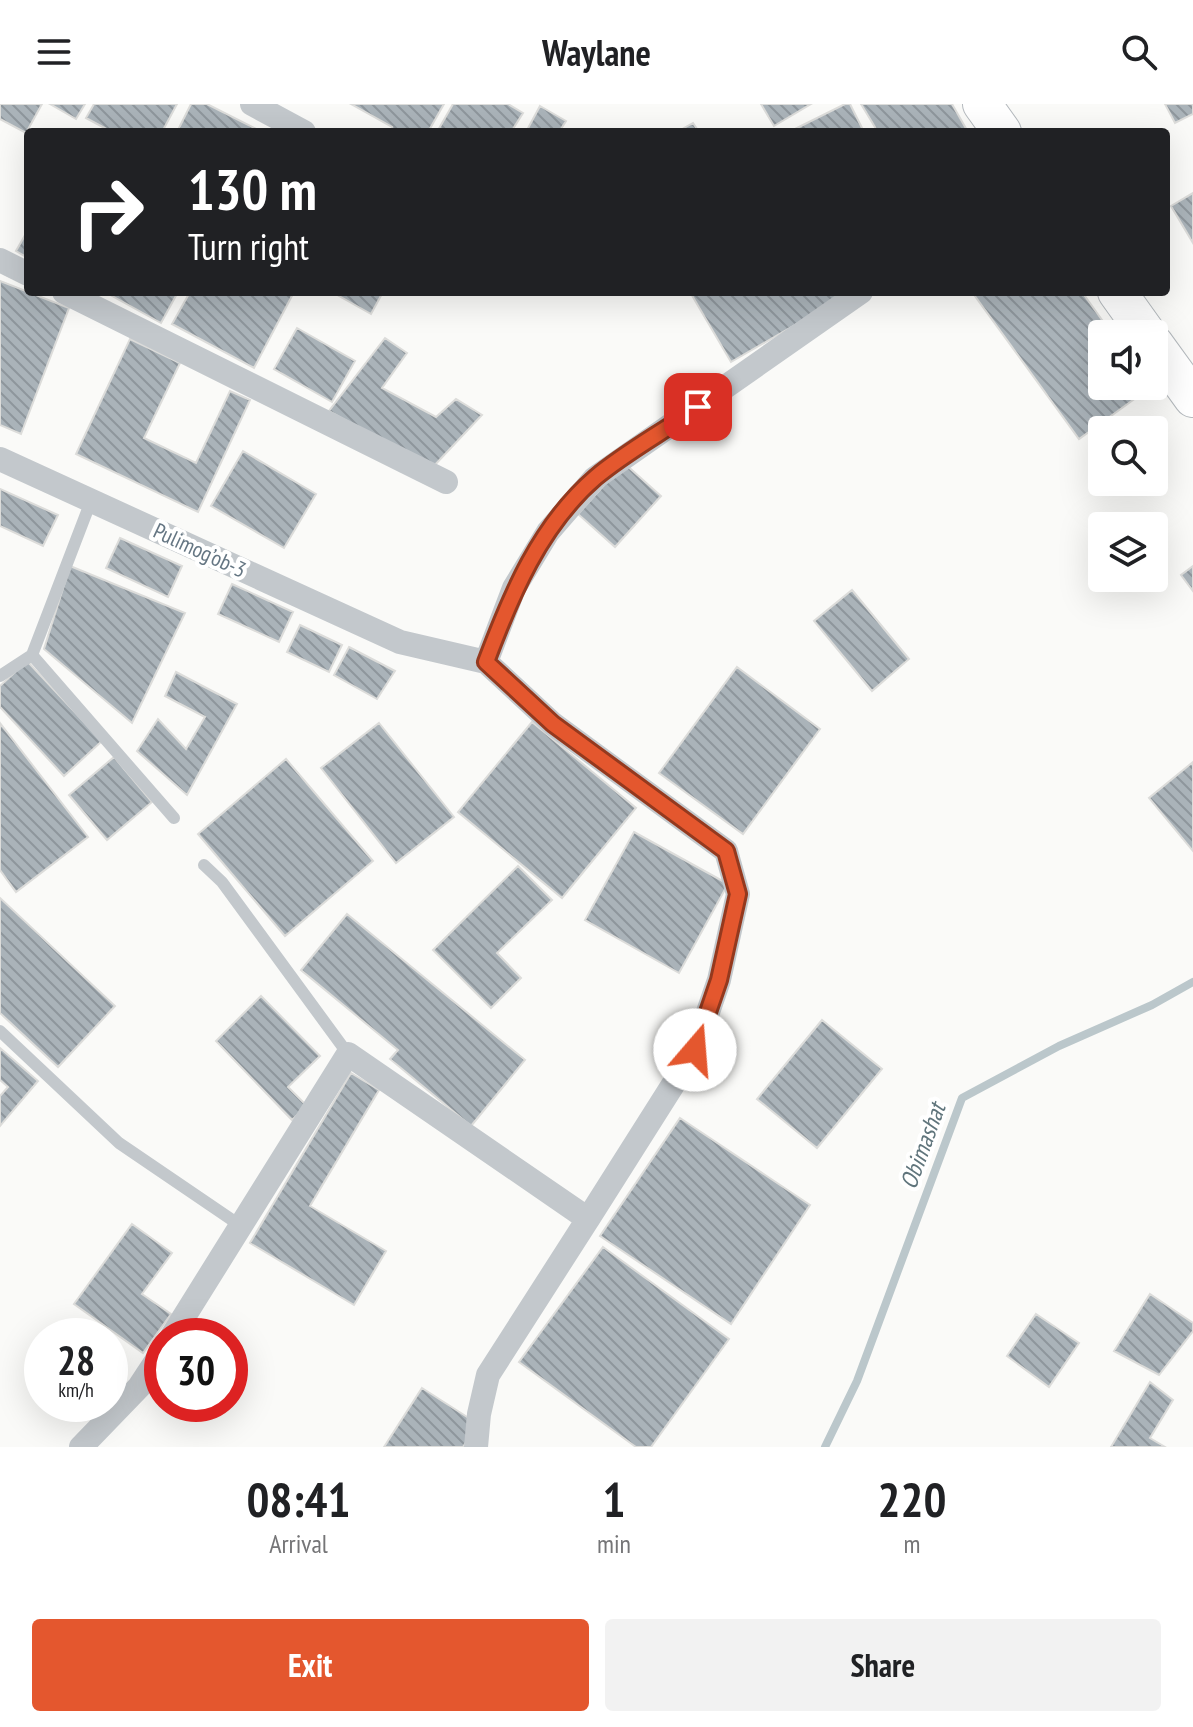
<!DOCTYPE html>
<html lang="en">
<head>
<meta charset="utf-8">
<style>
  :root { --surface:#fff; --page:#f2f2f2; --text:#202124; --muted:#757577; --accent:#e4572e }
  body { margin:0; font-family:"PT Sans Narrow",sans-serif; background:var(--page); color:var(--text); height:100vh; display:flex; flex-direction:column; font-size:30px; white-space:nowrap }
  * { box-sizing:border-box; margin:0 }
  p { font-size:26px; color:var(--muted) }
  .icon { flex:none; width:44px; height:44px; fill:none; stroke:currentColor; stroke-width:2; stroke-linecap:round; stroke-linejoin:round }
  .map { position:relative; height:1343px; overflow:hidden }
  .sheet { display:flex; flex-direction:column; background:var(--surface); flex:1 }
  .sheet>* { flex:none }
  .guide { position:absolute; left:24px; top:24px; width:1146px; height:168px; border-radius:8px; box-shadow:0 8px 32px #0002; background:#202124; color:#fff; overflow:hidden }
  .buttons { position:absolute; left:1088px; top:216px; display:grid; gap:16px }
  .buttons a { display:grid; place-items:center; width:80px; height:80px; border-radius:8px; background:var(--surface); box-shadow:0 8px 32px #0002; font-size:40px }
  .speed { position:absolute; left:24px; top:1214px; display:flex; gap:16px; font-size:40px; font-weight:700; text-align:center }
  .speed>* { display:grid; place-content:center; width:104px; height:104px; border-radius:50%; background:var(--surface); box-shadow:0 8px 32px #0002; line-height:1 }
  .speed small { font-size:20px; font-weight:400 }
  .speed .limit { border:12px solid #d22; background:#fff; color:#111 }
  .pin { position:absolute; display:grid; place-items:center; width:68px; height:68px; color:#fff; margin:-34px; border-radius:16px; box-shadow:0 4px 12px #0006 }
  .me { position:absolute; width:88px; margin:-44px; rotate:18deg; stroke-linejoin:round; filter:drop-shadow(0 0 6px #0008) }
  .turn { display:flex; align-items:center; gap:28px; height:168px; padding:0 32px; font-size:36px }
  .turn .icon { width:104px; height:104px; stroke-width:2.5 }
  .turn b { display:block; font-size:56px; line-height:68px }
  .eta { display:flex; justify-content:space-evenly; align-items:center; height:136px; text-align:center }
  .eta b { font-size:48px; font-weight:600; line-height:56px }
  .action { display:flex; gap:16px; margin-top:auto; padding:16px 32px }
  .action a { flex:1; height:92px; border-radius:8px; background:var(--accent); color:#fff; font-size:32px; font-weight:600; line-height:92px; text-align:center }
  .action a+a { background:var(--page); color:var(--text) }
  header { display:flex; justify-content:space-between; align-items:center; height:104px; padding:0 32px; background:var(--surface); font-size:36px; font-weight:600 }
  .map>svg:first-child { display:block }
  .lines { fill:none; stroke-linecap:round; stroke-linejoin:round }
  .stream { stroke:#bbc7cb; stroke-width:8 }
  .building { fill:url(#building-back-hatch); stroke:#dcdcda; stroke-width:2 }
  .primary-casing { stroke:#b5babe; stroke-width:40 }
  .lane { stroke:#c3c8cc; stroke-width:12 }
  .street { stroke:#c3c8cc; stroke-width:24 }
  .primary { stroke:#fff; stroke-width:38 }
  .route-casing { stroke:#94391e; stroke-width:20 }
  .route { stroke:#e4572e; stroke-width:14 }
  .labels { text-anchor:middle; stroke-width:8; stroke-linejoin:round; paint-order:stroke }
  .street-label { font-size:22px; fill:#657683; stroke:#fff }
  .water-label { font-size:24px; font-style:italic; fill:#60757c; stroke:#fff }
</style>
</head>
<body>
<header><svg class="icon" aria-label="menu" viewBox="0 0 24 24"><path d="M4 6h16M4 12h16M4 18h16"/></svg>Waylane<svg class="icon" aria-label="search" viewBox="0 0 24 24"><circle cx="10" cy="10" r="6"/><path d="M15 15l6 6"/></svg></header>
<div class="map">
<svg width="1193" height="1343" viewBox="0 0 1193 1343">
  <defs>
    <pattern id="building-back-hatch" width="6" height="6" patternUnits="userSpaceOnUse" patternTransform="scale(2)"><rect width="6" height="6" fill="#aab3b9"/><path d="M-1 5l2 2M0 0l6 6M5-1l2 2" fill="none" stroke="#8e969c"/></pattern>
  </defs>
  <rect width="100%" height="100%" fill="#fafaf8"/>
  <g class="lines">
    <path class="stream" d="M825 1343 857 1277 962 994 1059 942 1152 901 1193 878"/>
  </g>
  <path class="building" d="M0 0H42L26 29 0 15Z
    M50 0H85L76 15Z
    M94 0H177L162 28H112L86 14Z
    M191 0H207L262 28H177Z
    M351 0H444L428 28H390L392 23Z
    M453 0H508L523 9 511 28H437Z
    M761 0H811L774 22Z
    M845 0H850L864 28H789Z
    M861 0H952L968 28H878Z
    M1165 0H1193V10L1175 19Z
    M540 2 566 17 559 28H526Z
    M693 19 699 28H677Z
    M1193 89V139L1171 102Z
    M28 126V154L16 147Z
    M0 177 69 204 21 330 0 321Z
    M105 188H178L161 219Z
    M190 188H294L254 264 172 220Z
    M332 188H383L371 210Z
    M690 188H852L731 258Z
    M972 188H1082L1112 230H1102V282L1151 283 1079 335Z
    M297 224 355 257 332 298 274 265Z
    M385 234 407 249 382 284 436 313 456 295 482 311 432 364 329 307Z
    M130 235 180 259 144 334 196 359 230 287 250 296 198 408 76 350Z
    M243 347 316 390 284 444 211 402Z
    M624 359 661 392 615 443 578 410Z
    M0 385 58 411 43 442 0 422Z
    M120 434 182 462 168 493 106 464Z
    M70 462 185 509 132 619 44 545Z
    M1193 462V487L1181 471Z
    M232 480 293 508 279 538 218 510Z
    M852 486 909 555 872 587 814 517Z
    M300 521 342 541 329 568 287 548Z
    M349 543 395 567 377 595 334 571Z
    M27 557 102 637 64 672 0 603V582Z
    M737 563 820 625 743 730 659 669Z
    M176 568 237 600 187 691 137 647 158 615 186 645 205 613 165 592Z
    M532 618 636 704 562 794 458 708Z
    M0 619 88 733 16 788 0 766Z
    M379 619 454 713 396 759 321 664Z
    M114 653 152 698 107 736 69 691Z
    M286 655 373 757 285 832 198 730Z
    M1193 658V747L1149 694Z
    M634 728 728 780 679 869 585 816Z
    M518 762 552 796 497 849 521 874 491 904 433 846Z
    M0 794 115 902 58 963 0 909Z
    M347 810 525 956 471 1022 390 955 398 946 301 866Z
    M261 892 320 952 288 983 307 1002 292 1016 216 937Z
    M822 916 882 965 817 1044 757 995Z
    M0 944 38 977 0 1022V992L8 983 0 976Z
    M351 969 379 986 310 1102 386 1147 354 1201 250 1139Z
    M680 1014 810 1101 731 1220 600 1132Z
    M132 1120 172 1149 142 1190 171 1210 143 1249 74 1200Z
    M603 1143 729 1235 651 1343H636L519 1258Z
    M1150 1190 1193 1219V1227L1159 1271 1114 1247Z
    M1036 1210 1079 1239 1049 1283 1007 1252Z
    M1150 1278 1173 1296 1150 1334 1165 1343H1111Z
    M422 1284 478 1320 463 1343H384Z"/>
  <g class="lines">
    <g class="primary-casing">
      <path id="primary" d="M982 0 1002 28
        M1117 188 1147 230
        M1154 240 1193 294"/>
    </g>
    <path class="lane" d="M32 551 174 714
      M0 572 32 551 91 397
      M204 761 222 778 348 950
      M0 927 119 1039 241 1122"/>
    <path class="street" d="M252 0 304 28
      M0 156 28 170
      M64 188 446 378
      M0 355 400 538 486 558
      M588 1115 695 946 719 876 738 790 726 747 553 620 486 558 514 484 548 428 595 374 861 188
      M172 1232 348 950 588 1115 488 1271 479 1310 476 1343
      M81 1343 139 1283 162 1248"/>
    <use href="#primary" class="primary"/>
  </g>
  <g class="lines">
    <g class="route-casing">
      <path id="route" d="M695 946 719 876 738 790 726 747 553 620 486 558C511 491 540 421 596 373 627 347 665 327 698 303"/>
    </g>
    <use href="#route" class="route"/>
  </g>
  <g class="labels">
    <g class="street-label">
      <text transform="translate(200 446) rotate(25)" y="8">Pulimog’ob-3</text>
    </g>
    <g class="water-label">
      <text transform="translate(923 1042) rotate(-70)" y="8">Obimashat</text>
    </g>
  </g>
</svg>
<div class="buttons">
<a><svg class="icon" aria-label="sound" viewBox="0 0 24 24"><path d="M4 9h4l5-4v14l-5-4H4zM17 9q2 3 0 6"/></svg></a>
<a><svg class="icon" aria-label="search" viewBox="0 0 24 24"><circle cx="10" cy="10" r="6"/><path d="M15 15l6 6"/></svg></a>
<a><svg class="icon" aria-label="layers" viewBox="0 0 24 24"><path d="M12 4l9 5-9 5-9-5zM3 14l9 5 9-5"/></svg></a>
</div>
<div class="speed"><div>28<small>km/h</small></div><div class="limit">30</div></div>
<div class="pin" style="left:698px;top:303px;background:#d93025"><svg class="icon" aria-label="arrive" viewBox="0 0 24 24"><path d="M6 21V4h12l-3 4 3 4H6"/></svg></div>
<svg class="me" style="left:695px;top:946px" viewBox="-20 -20 40 40"><circle r="19" fill="#fff"/><path d="M0-13L10 11 0 6-10 11z" fill="#e4572e"/></svg>
<div class="guide">
<div class="turn"><svg class="icon" aria-label="right" viewBox="0 0 24 24"><path d="M7 20v-9h11M14 6l5 5-5 5"/></svg><div><b>130 m</b>Turn right</div></div>
</div>
</div>
<section class="sheet">
<div class="eta">
<div><b>08:41</b><p>Arrival</p></div>
<div><b>1</b><p>min</p></div>
<div><b>220</b><p>m</p></div>
</div>
<div class="action"><a>Exit</a><a>Share</a></div>
</section>
</body>
</html>
